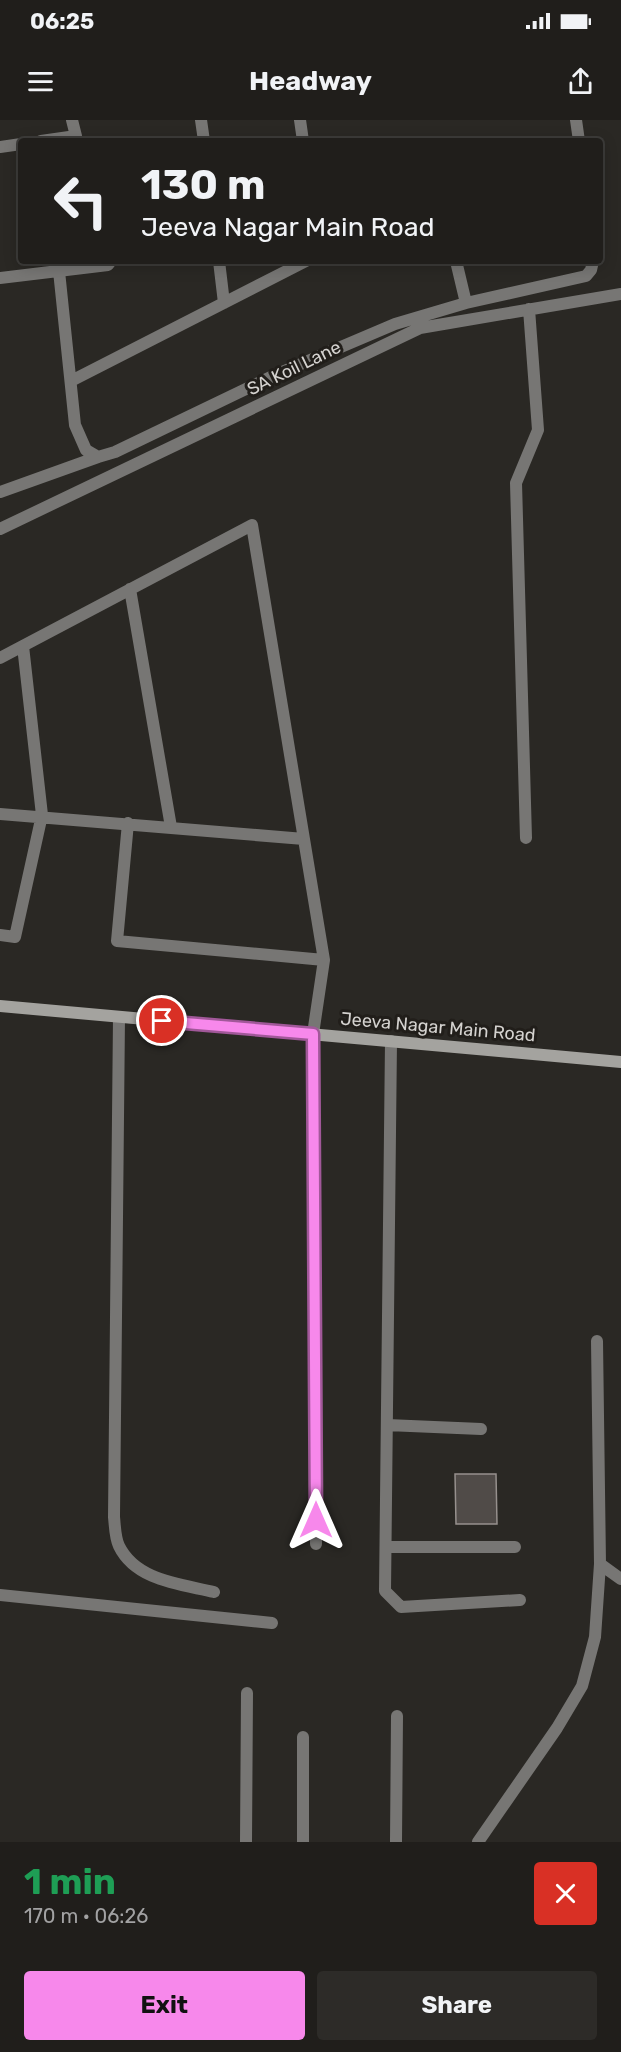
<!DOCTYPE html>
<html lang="en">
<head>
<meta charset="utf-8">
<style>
  :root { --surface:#201e1b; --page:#2d2b28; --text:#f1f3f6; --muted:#a2a2a3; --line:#3d3c3a; --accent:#f788eb }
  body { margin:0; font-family:Rubik,sans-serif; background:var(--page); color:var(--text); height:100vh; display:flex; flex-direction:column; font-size:22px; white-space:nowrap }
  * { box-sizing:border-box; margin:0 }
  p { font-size:20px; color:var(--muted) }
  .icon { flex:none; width:33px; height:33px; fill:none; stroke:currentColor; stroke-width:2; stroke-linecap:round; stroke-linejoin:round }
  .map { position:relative; height:1722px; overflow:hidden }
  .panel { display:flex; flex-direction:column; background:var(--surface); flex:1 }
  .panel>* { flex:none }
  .top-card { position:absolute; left:18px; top:18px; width:585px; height:126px; border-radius:6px; box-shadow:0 3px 15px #0003,0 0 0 2px var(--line); background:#201e1b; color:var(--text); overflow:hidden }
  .pin { position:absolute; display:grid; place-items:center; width:51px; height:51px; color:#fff; margin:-26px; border:3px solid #fff; border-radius:50%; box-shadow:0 2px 6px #0007 }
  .me { position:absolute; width:66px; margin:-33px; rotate:0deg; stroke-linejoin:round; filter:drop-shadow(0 0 4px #0008) }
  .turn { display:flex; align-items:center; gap:21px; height:126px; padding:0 24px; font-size:27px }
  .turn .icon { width:78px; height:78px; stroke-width:2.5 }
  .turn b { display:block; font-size:42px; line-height:51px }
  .round { display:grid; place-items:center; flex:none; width:63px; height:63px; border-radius:6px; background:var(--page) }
  .overview { display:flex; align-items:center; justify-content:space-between; height:102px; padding:0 24px }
  h1 { font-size:36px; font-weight:700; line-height:45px; color:#1e9e55 }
  .action { display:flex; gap:12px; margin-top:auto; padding:12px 24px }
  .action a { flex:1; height:69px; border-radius:6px; background:var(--accent); color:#111; font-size:24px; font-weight:700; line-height:69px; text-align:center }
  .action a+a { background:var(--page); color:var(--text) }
  .status { display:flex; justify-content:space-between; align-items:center; height:42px; padding:0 30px; background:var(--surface); direction:ltr }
  .status svg { height:16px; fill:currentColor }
  header { display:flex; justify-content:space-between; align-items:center; height:78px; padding:0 24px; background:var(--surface); font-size:27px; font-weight:700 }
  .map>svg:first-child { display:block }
  .building { fill:#504b48; stroke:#96908d; stroke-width:1.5 }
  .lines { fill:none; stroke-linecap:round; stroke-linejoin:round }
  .lane { stroke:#777674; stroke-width:12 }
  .street { stroke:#777674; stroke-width:12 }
  .secondary { stroke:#a4a39f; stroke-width:12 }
  .route-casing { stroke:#a15899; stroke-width:15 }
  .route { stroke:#f788eb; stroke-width:10 }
  .labels { text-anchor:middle; stroke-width:6; stroke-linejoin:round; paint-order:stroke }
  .street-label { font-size:18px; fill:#d4d2cf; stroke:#211e1a }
</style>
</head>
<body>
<div class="status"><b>06:25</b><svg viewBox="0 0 49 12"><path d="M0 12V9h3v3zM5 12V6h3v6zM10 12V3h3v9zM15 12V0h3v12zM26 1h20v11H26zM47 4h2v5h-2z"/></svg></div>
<header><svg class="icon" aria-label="menu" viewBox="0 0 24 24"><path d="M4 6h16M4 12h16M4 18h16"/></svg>Headway<svg class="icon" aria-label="share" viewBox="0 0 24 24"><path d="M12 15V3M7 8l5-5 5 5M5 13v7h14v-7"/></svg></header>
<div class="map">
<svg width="621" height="1722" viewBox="0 0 621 1722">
  <rect width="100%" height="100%" fill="#2a2824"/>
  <path class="building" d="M455 1354H496L497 1404H456Z"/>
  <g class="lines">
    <path class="lane" d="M119 897 114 1397C115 1406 115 1418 119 1426 136 1461 181 1464 214 1472"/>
    <path class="street" d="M201 0 204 21
      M300 0 303 21
      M576 0 579 21
      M41 21 76 16 72 0
      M0 27 21 24
      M219 141 224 183
      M456 141 466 183
      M59 151 75 305 86 330 98 337 115 332 275 255 395 204 466 183 586 156 591 150 593 141
      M0 158 108 145 111 141
      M71 261 306 141
      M0 372 98 337
      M0 409 420 208 621 174
      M130 469 171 707
      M0 538 252 405 324 840 313 914 316 1424
      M0 694 304 719
      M128 703 117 821 324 840
      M526 718 516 363 538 310 529 189
      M0 815 15 817 42 695 23 526
      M391 921 385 1471 401 1487 520 1480
      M387 1305 481 1309
      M386 1427H515
      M600 1444 621 1459
      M0 1475 272 1503
      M246 1722 247 1573
      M303 1722V1617
      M396 1722 397 1596
      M478 1722 557 1608 582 1566 595 1517 600 1444 597 1221"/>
    <path class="secondary" d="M0 886 621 942"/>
  </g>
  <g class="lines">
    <g class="route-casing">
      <path id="route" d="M162 901 313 914 316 1400"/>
    </g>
    <use href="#route" class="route"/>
  </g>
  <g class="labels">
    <g class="street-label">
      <text transform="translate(294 248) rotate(-26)" y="6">SA Koil Lane</text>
      <text transform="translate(438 907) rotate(5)" y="6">Jeeva Nagar Main Road</text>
    </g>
  </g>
</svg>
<div class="pin" style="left:162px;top:901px;background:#d93025"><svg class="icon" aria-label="arrive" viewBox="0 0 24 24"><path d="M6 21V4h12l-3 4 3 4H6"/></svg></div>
<svg class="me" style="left:316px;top:1400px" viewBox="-20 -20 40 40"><path d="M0-17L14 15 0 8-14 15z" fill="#f788eb" stroke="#fff" stroke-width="4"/></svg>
<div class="top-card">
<div class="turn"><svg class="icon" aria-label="left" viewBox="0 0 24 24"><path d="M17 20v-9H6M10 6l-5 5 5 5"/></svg><div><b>130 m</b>Jeeva Nagar Main Road</div></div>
</div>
</div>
<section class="panel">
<div class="overview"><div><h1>1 min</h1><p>170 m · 06:26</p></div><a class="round" style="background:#d93025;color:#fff"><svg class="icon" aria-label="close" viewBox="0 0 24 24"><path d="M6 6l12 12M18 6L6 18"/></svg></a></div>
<div class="action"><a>Exit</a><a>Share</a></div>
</section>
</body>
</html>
